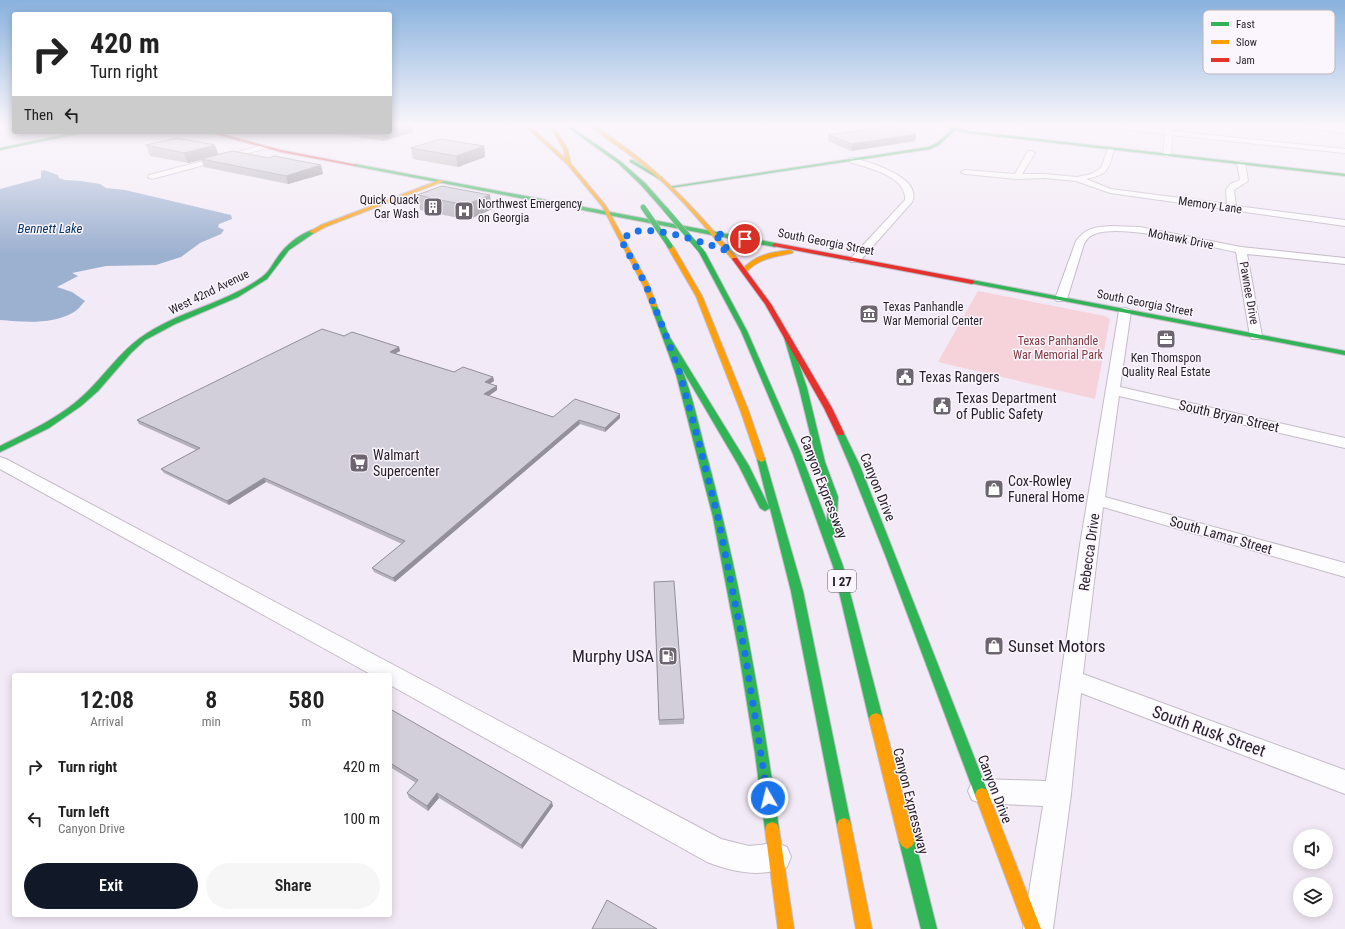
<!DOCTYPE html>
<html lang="en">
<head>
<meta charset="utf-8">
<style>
  :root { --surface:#fff; --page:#f6f6f6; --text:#222; --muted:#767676; --accent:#111827 }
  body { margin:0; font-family:"Roboto Condensed",sans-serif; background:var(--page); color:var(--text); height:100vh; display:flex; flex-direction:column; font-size:15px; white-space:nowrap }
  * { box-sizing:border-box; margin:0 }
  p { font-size:13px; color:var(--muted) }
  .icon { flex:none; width:22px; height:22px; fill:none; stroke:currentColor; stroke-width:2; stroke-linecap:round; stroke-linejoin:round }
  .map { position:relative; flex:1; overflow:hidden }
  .drawer { position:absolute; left:12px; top:673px; width:380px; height:244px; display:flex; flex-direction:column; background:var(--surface); border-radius:4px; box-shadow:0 2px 10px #0003 }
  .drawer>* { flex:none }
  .hud { position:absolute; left:12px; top:12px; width:380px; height:122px; border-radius:4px; box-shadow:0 2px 10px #0003; background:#fff; color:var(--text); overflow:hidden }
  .fabs { position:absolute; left:1293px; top:829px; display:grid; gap:8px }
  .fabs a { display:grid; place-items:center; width:40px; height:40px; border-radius:50%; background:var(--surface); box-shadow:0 2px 10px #0003; font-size:20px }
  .pin { position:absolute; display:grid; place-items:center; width:34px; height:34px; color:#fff; margin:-17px; border:2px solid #fff; border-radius:50%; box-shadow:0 1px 4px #0007 }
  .me { position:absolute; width:44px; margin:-22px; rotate:352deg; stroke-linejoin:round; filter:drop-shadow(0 0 3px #0008) }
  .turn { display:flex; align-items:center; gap:14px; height:84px; padding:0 12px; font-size:18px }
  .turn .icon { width:52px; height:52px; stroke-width:2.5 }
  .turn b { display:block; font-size:28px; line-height:34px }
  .then { display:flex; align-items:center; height:38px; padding:0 12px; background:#0003; gap:8px; font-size:15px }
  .eta { display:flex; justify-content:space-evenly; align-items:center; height:68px; text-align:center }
  .eta b { font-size:24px; font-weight:600; line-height:28px }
  .primary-button { display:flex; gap:8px; margin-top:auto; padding:8px 12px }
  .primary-button a { flex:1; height:46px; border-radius:24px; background:var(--accent); color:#fff; font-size:16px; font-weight:600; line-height:46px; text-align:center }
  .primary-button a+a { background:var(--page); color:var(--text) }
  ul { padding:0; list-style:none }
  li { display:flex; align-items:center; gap:12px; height:52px; padding:0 12px }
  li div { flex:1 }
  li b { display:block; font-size:15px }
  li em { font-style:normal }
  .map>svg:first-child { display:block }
  .green { fill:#f6d3db }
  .water { fill:#9cb0d0 }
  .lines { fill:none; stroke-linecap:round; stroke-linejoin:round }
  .street-casing { stroke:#c4bcc8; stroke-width:2 }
  .fast-casing { stroke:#c4bcc8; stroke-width:2 }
  .slow-casing { stroke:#c4bcc8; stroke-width:2 }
  .jam-casing { stroke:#c4bcc8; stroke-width:2 }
  .street { fill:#fdfcfe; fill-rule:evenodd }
  .fast { fill:#30b455; fill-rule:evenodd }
  .slow { fill:#ff9f0a; fill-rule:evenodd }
  .jam { fill:#e5322d; fill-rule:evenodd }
  .fast-bridge-casing { stroke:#c4bcc8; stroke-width:6; stroke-linecap:butt }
  .fast-bridge { stroke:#30b455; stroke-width:5 }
  .wall { fill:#b5b1bb }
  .shaded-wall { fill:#939099 }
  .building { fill:#d2ceda; stroke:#939099 }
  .route { stroke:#1a73e8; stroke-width:7; stroke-dasharray:0 12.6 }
  .labels { text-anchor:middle; stroke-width:3; stroke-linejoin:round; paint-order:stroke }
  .far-poi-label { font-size:12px; fill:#251d28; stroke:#fbf6fd; text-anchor:start }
  .far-street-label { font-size:12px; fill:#251d28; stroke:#fbf6fd }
  .far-park-label { font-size:12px; fill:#7f3740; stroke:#fbf6fd }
  .far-water-label { font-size:13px; font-style:italic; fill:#073568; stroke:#fbf6fd }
  .shield { fill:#fbf6fd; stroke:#655e68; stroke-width:1 }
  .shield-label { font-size:13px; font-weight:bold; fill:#251d28 }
  .poi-label { font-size:14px; fill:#251d28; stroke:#fbf6fd; text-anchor:start }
  .street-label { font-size:14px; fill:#251d28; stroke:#fbf6fd }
  .near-poi-label { font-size:17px; fill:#251d28; stroke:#fbf6fd; text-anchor:start }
  .near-street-label { font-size:17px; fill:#251d28; stroke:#fbf6fd }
  .key { fill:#fbf6fd; stroke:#bbb5bd; stroke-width:1 }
  .key-label { font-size:11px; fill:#251d28 }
</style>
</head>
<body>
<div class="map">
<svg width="1345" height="929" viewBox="0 0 1345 929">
  <rect width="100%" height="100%" fill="#f3eaf7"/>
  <path class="green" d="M978 291 1105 316 1110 319 1095 399 938 362Z"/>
  <path class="water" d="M44 170 58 175 59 178 65 180 81 181 100 184 106 188 125 190 231 215 232 219 219 224 218 227 224 230 221 234 200 243 181 257 156 265 106 266 72 273 78 276 57 287 72 292 85 301C82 304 78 310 74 312 52 325 24 322 0 320V189L41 178V171Z"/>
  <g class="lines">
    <g class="street-casing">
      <path id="street" d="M1087 124H1113L1165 130 1166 124H1172V131L1345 149V153L1172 135 1171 155 1167 157 1163 155 1165 134Z
        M1278 124H1303L1345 129V133Z
        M265 145 268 147 267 148 152 179 148 177 149 175Z
        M1111 147 1114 149C1109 170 1107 175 1086 179L1111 189 1227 204 1226 190 1230 184 1240 180 1237 163 1241 161 1245 163 1248 181 1234 190 1236 206 1345 220V226L1110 193 1076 181 1044 178 1017 179 965 174 961 172 965 170 1015 174 1028 151H1031L1035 153 1022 174H1044L1077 177 1091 174 1101 168 1108 149Z
        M850 158H853C869 162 923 177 912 202L859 262H851L850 260 851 258 905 200C907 176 868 168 850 162Z
        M1111 226 1140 227 1241 247 1345 258V264L1247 254 1262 336 1260 339H1252L1250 336 1236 252C1204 246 1124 223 1095 234 1089 236 1087 239 1084 244L1067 299 1065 301H1057L1055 299 1076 241C1086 228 1095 227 1111 226Z
        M1125 308 1129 309 1131 311 1120 387 1345 438V448L1119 396 1105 497 1345 563V577L1103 507 1083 674 1345 770V794L1081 693 1071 794 1053 929H1023L1043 806 981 803 972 800 968 791 972 782 981 779 1046 781 1080 545 1119 311 1121 309Z
        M0 457 6 459 721 839 749 846 777 843 787 847 791 857 787 867C760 878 733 872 707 862L390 685V675H372L0 469Z"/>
    </g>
    <g class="fast-casing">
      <path id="fast" d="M563 124H567L620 161 645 183 668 209V211H664L641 185 618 163Z
        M935 124 953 127 956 124H960L957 128 968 131 1345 174V176L968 133 955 130 939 145 930 149 670 188 668 187 929 147 937 143 952 129Z
        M79 132H86L0 150V148Z
        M630 160H632L663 178 659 179 630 162Z
        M355 164 775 243 778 245 775 247 354 166Z
        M312 230 315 232 314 233 289 250 267 279 238 297 175 324 145 340 131 353 98 391 81 406 49 428 0 452V446C30 431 61 417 85 394 104 376 119 353 140 338 177 311 225 304 262 277 269 272 272 265 277 258 285 246 298 235 312 230Z
        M702 250 705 252 747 331 801 454 827 522 828 497 817 462 799 388 784 337 787 335 790 337 807 388 825 462 838 497 836 533 832 536 843 566 883 719 881 723 876 725 871 723 869 719 833 566 793 454 741 331 699 252Z
        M972 280 1345 351V355L970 283V281Z
        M654 304 657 306 669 336 749 466 769 507 757 459 761 456 765 459 803 591 851 825 849 830 844 832 839 830 837 825 791 591 770 508 765 511 760 508 739 466 682 369C694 399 700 433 709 464 741 584 762 707 779 829L777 834 772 836 767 834 765 829 755 753 739 653 713 517 676 374 651 306Z
        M840 430 844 433 860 466 989 795 987 800 982 802 977 800 975 795 886 557 850 466 836 433Z
        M907 833 912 836 915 841 937 929H921L899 841 902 836Z"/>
    </g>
    <g class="slow-casing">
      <path id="slow" d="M523 124H527L566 159 563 148 551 128 554 127 567 148 571 164 606 206 649 285 657 306 656 307 651 306 643 285 602 206 568 165Z
        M587 124C595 124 603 132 611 137 662 172 697 211 737 258V260H733C709 232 686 203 658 178 636 158 611 142 587 124Z
        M440 180 444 181 325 227 314 233 309 232 321 225Z
        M670 244 673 246 702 296 749 412 765 459 764 461 761 462 757 459 741 412 696 296 667 246Z
        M790 250 793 252 792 253C774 257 760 258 747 271L742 270C754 255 772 252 790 250Z
        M876 713 881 715 883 719 915 841 912 846 907 849 902 846 899 841 869 719 871 715Z
        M982 788 987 790 989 795 1041 929H1025L975 795 977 790Z
        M844 818 849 820 851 825 872 929H856L837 825 839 820Z
        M772 822 777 824 779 829 794 929H778L765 829 767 824Z"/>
    </g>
    <g class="jam-casing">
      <path id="jam" d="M208 132H214L281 150 357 165 355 166 281 152Z
        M775 243 972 280 975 282 972 284 773 246 772 245Z
        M733 258H737L771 304 832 408 844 433 843 435H837L836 433 824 408 765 304 732 259Z"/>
    </g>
    <use href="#street" class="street"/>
    <use href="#fast" class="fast"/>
    <use href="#slow" class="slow"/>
    <use href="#jam" class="jam"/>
    <g class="fast-bridge-casing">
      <path id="fast-bridge" d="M643 207 670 246
        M666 210 702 252"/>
    </g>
    <use href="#fast-bridge" class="fast-bridge"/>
  </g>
  <path class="wall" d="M390 124H412L413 132 383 141 331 133V132H390Z
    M916 134 915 141 851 151 828 141V135Z
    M146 145 218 154 323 174 288 184 204 167 201 160 188 163 150 156Z
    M484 146 485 157 458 167 413 159 411 148Z
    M417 195 492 209 468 220 420 210Z
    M344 336 399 347 400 351 395 353 454 372 493 377 494 381 490 383 497 390 489 396 553 417 620 418 605 432 580 424 395 582 374 572 372 568 402 544 266 482 229 505 164 473 161 469 196 450 139 424 137 420Z
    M654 582 684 719V724L659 725Z
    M390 712 553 806 522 849 439 798 428 811 409 798 407 793 416 783 390 767Z"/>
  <path class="shaded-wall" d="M0 124H9L0 126Z
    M406 124H412L413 132 383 141 381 132H390V129Z
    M916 134 915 141 851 151 852 144Z
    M215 145 219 155 201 159V160L188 163 184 153Z
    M484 146 485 157 458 167 456 156Z
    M321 165 323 174 288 184 286 176Z
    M490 195 492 209 468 220 465 205Z
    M399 347 400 351 391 356 390 352Z
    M493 377 494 381 486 386 485 382Z
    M497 386V390L485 398 484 394Z
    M620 414V418L605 432V428Z
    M579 420 580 424 395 582 393 578Z
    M264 478 266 482 229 505 227 501Z
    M437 793 439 798 428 811 427 806Z
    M552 802 553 806 522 849 521 845Z"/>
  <path class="building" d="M390 124H406L390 129Z
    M891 126 916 134 852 144 828 135Z
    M177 138 215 145 184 153 146 145Z
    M440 139 484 146 456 156 411 148Z
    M232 151 269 158 274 156 321 165 286 176 201 159Z
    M442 186 490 195 465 205 417 195Z
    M322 329 344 336 352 332 399 347 390 352 454 372 463 367 493 377 485 382 497 386 484 394 553 417 575 399 620 414 605 428 579 420 393 578 372 568 405 541 264 478 227 501 161 469 200 448 137 420Z
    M674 581 684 719 659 720 654 582Z
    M392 710 552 802 521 845 437 793 427 806 407 793 418 780 390 763V712Z
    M607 900 657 929H592Z"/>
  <linearGradient id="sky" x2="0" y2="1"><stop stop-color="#89b2de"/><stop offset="0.49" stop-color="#faf6fb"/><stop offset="1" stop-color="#faf6fb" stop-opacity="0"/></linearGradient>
  <rect width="1345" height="255" fill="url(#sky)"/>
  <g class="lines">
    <path class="route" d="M745 239 714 233 730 252C705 243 664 228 638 231 631 232 627 236 621 240L646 285 667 338 680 374 698 439 718 517 745 653 768 798"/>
  </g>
  <defs>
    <g id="building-square" transform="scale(1)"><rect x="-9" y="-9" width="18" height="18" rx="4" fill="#6d6570" stroke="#fbf6fd"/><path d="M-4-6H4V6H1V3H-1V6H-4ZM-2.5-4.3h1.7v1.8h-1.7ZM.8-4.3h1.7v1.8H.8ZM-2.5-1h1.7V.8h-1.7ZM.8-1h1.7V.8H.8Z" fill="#fff"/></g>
    <g id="hospital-square" transform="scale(1)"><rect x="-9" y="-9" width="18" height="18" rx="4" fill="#6d6570" stroke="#fbf6fd"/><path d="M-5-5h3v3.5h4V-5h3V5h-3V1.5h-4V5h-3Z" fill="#fff"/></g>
    <g id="museum-square" transform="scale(1)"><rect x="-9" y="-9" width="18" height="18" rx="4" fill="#6d6570" stroke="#fbf6fd"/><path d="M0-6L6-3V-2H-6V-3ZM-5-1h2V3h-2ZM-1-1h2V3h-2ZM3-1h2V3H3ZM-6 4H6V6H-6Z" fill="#fff"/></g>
    <g id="office-square" transform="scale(1)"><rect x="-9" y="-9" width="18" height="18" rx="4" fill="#6d6570" stroke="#fbf6fd"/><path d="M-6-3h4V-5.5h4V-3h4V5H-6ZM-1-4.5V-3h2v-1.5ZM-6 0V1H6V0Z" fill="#fff"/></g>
    <g id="civic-square" transform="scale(1)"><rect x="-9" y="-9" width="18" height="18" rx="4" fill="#6d6570" stroke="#fbf6fd"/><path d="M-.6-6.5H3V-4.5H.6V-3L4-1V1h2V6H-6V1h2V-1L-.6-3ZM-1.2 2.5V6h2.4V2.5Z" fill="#fff"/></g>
    <g id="supermarket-square" transform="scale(1)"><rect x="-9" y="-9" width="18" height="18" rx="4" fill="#6d6570" stroke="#fbf6fd"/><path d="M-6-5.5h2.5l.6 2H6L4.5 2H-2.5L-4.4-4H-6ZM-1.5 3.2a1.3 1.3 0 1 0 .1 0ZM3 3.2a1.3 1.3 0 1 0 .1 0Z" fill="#fff"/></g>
    <g id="shop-square" transform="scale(1)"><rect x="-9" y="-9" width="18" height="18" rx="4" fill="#6d6570" stroke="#fbf6fd"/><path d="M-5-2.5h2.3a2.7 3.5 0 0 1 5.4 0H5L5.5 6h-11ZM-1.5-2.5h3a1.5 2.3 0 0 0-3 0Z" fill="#fff"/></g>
    <g id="fuel-square" transform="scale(1)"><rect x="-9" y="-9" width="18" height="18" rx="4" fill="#6d6570" stroke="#fbf6fd"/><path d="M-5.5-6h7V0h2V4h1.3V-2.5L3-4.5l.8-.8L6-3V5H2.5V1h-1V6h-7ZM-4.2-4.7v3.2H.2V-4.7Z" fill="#fff"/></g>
  </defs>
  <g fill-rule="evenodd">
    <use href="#building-square" x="433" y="207"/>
    <use href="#hospital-square" x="464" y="211"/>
    <use href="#museum-square" x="869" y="314"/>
    <use href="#office-square" x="1166" y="339"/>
    <use href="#civic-square" x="905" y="377"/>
    <use href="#civic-square" x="942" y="406"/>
    <use href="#supermarket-square" x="359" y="463"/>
    <use href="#shop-square" x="994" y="489"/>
    <use href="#shop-square" x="994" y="646"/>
    <use href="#fuel-square" x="668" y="656"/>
  </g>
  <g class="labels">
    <g class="far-poi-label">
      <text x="419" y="204" text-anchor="end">Quick Quack<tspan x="419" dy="14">Car Wash</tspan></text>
      <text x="478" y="208">Northwest Emergency<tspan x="478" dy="14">on Georgia</tspan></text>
      <text x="883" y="311">Texas Panhandle<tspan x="883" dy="14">War Memorial Center</tspan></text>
      <text x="1166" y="362" text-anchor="middle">Ken Thomspon<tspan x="1166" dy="14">Quality Real Estate</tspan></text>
    </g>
    <g class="far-street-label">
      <text transform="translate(1210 205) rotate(8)" y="4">Memory Lane</text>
      <text transform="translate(1181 239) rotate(11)" y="4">Mohawk Drive</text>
      <text transform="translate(826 242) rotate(11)" y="4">South Georgia Street</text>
      <text transform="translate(209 292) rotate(-26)" y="4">West 42nd Avenue</text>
      <text transform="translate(1249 293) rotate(80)" y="4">Pawnee Drive</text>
      <text transform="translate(1145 303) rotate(11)" y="4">South Georgia Street</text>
    </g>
    <g class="far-park-label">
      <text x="1058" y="345">Texas Panhandle<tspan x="1058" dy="14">War Memorial Park</tspan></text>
    </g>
    <g class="far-water-label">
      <text x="50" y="233">Bennett Lake</text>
    </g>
    <rect class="shield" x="828" y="570" width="28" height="22" rx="3"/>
    <g class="shield-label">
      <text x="842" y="586">I 27</text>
    </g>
    <g class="poi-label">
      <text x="919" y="382">Texas Rangers</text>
      <text x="956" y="403">Texas Department<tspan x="956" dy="16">of Public Safety</tspan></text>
      <text x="373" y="460">Walmart<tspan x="373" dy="16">Supercenter</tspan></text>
      <text x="1008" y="486">Cox-Rowley<tspan x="1008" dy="16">Funeral Home</tspan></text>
    </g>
    <g class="street-label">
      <text transform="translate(1229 416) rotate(13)" y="5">South Bryan Street</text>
      <text transform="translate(824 487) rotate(69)" y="5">Canyon Expressway</text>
      <text transform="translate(878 487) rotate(68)" y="5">Canyon Drive</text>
      <text transform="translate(1221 535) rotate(16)" y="5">South Lamar Street</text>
      <text transform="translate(1089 552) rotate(-82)" y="5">Rebecca Drive</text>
      <text transform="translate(995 789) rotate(69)" y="5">Canyon Drive</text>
      <text transform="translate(911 801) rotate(76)" y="5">Canyon Expressway</text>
    </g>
    <g class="near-poi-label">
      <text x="1008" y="652">Sunset Motors</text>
      <text x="654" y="662" text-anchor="end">Murphy USA</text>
    </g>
    <g class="near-street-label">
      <text transform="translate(1209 731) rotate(20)" y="6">South Rusk Street</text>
    </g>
  </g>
  <rect x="1203" y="10" width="132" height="64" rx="6" class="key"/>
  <rect x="1211" y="22" width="18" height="4" fill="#30b455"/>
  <rect x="1211" y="40" width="18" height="4" fill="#ff9f0a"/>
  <rect x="1211" y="58" width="18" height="4" fill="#e5322d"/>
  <g class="key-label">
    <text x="1236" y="28">Fast</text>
    <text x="1236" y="46">Slow</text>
    <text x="1236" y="64">Jam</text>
  </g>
</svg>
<div class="fabs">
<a><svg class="icon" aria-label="sound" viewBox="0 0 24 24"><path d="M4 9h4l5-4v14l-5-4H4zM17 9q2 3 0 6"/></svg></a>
<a><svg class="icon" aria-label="layers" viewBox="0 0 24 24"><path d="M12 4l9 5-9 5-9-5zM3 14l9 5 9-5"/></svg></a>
</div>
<div class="pin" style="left:745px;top:239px;background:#d93025"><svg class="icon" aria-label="arrive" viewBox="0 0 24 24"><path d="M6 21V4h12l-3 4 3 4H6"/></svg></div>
<svg class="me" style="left:768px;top:798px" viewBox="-20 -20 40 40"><circle r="17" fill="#1a73e8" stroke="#fff" stroke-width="3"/><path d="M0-11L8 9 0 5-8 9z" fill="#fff"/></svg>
<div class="hud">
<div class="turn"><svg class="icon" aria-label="right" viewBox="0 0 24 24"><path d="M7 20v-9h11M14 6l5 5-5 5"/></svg><div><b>420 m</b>Turn right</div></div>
<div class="then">Then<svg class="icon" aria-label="left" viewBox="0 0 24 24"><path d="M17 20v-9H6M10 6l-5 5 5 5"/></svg></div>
</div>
<section class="drawer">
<div class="eta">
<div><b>12:08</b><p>Arrival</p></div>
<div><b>8</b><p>min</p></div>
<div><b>580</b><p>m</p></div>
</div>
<ul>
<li><svg class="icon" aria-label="right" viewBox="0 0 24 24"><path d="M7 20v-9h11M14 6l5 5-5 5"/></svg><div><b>Turn right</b></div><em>420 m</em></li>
<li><svg class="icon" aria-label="left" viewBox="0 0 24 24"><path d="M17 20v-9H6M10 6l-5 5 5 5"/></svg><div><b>Turn left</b><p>Canyon Drive</p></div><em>100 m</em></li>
</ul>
<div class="primary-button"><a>Exit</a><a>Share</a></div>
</section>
</div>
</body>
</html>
